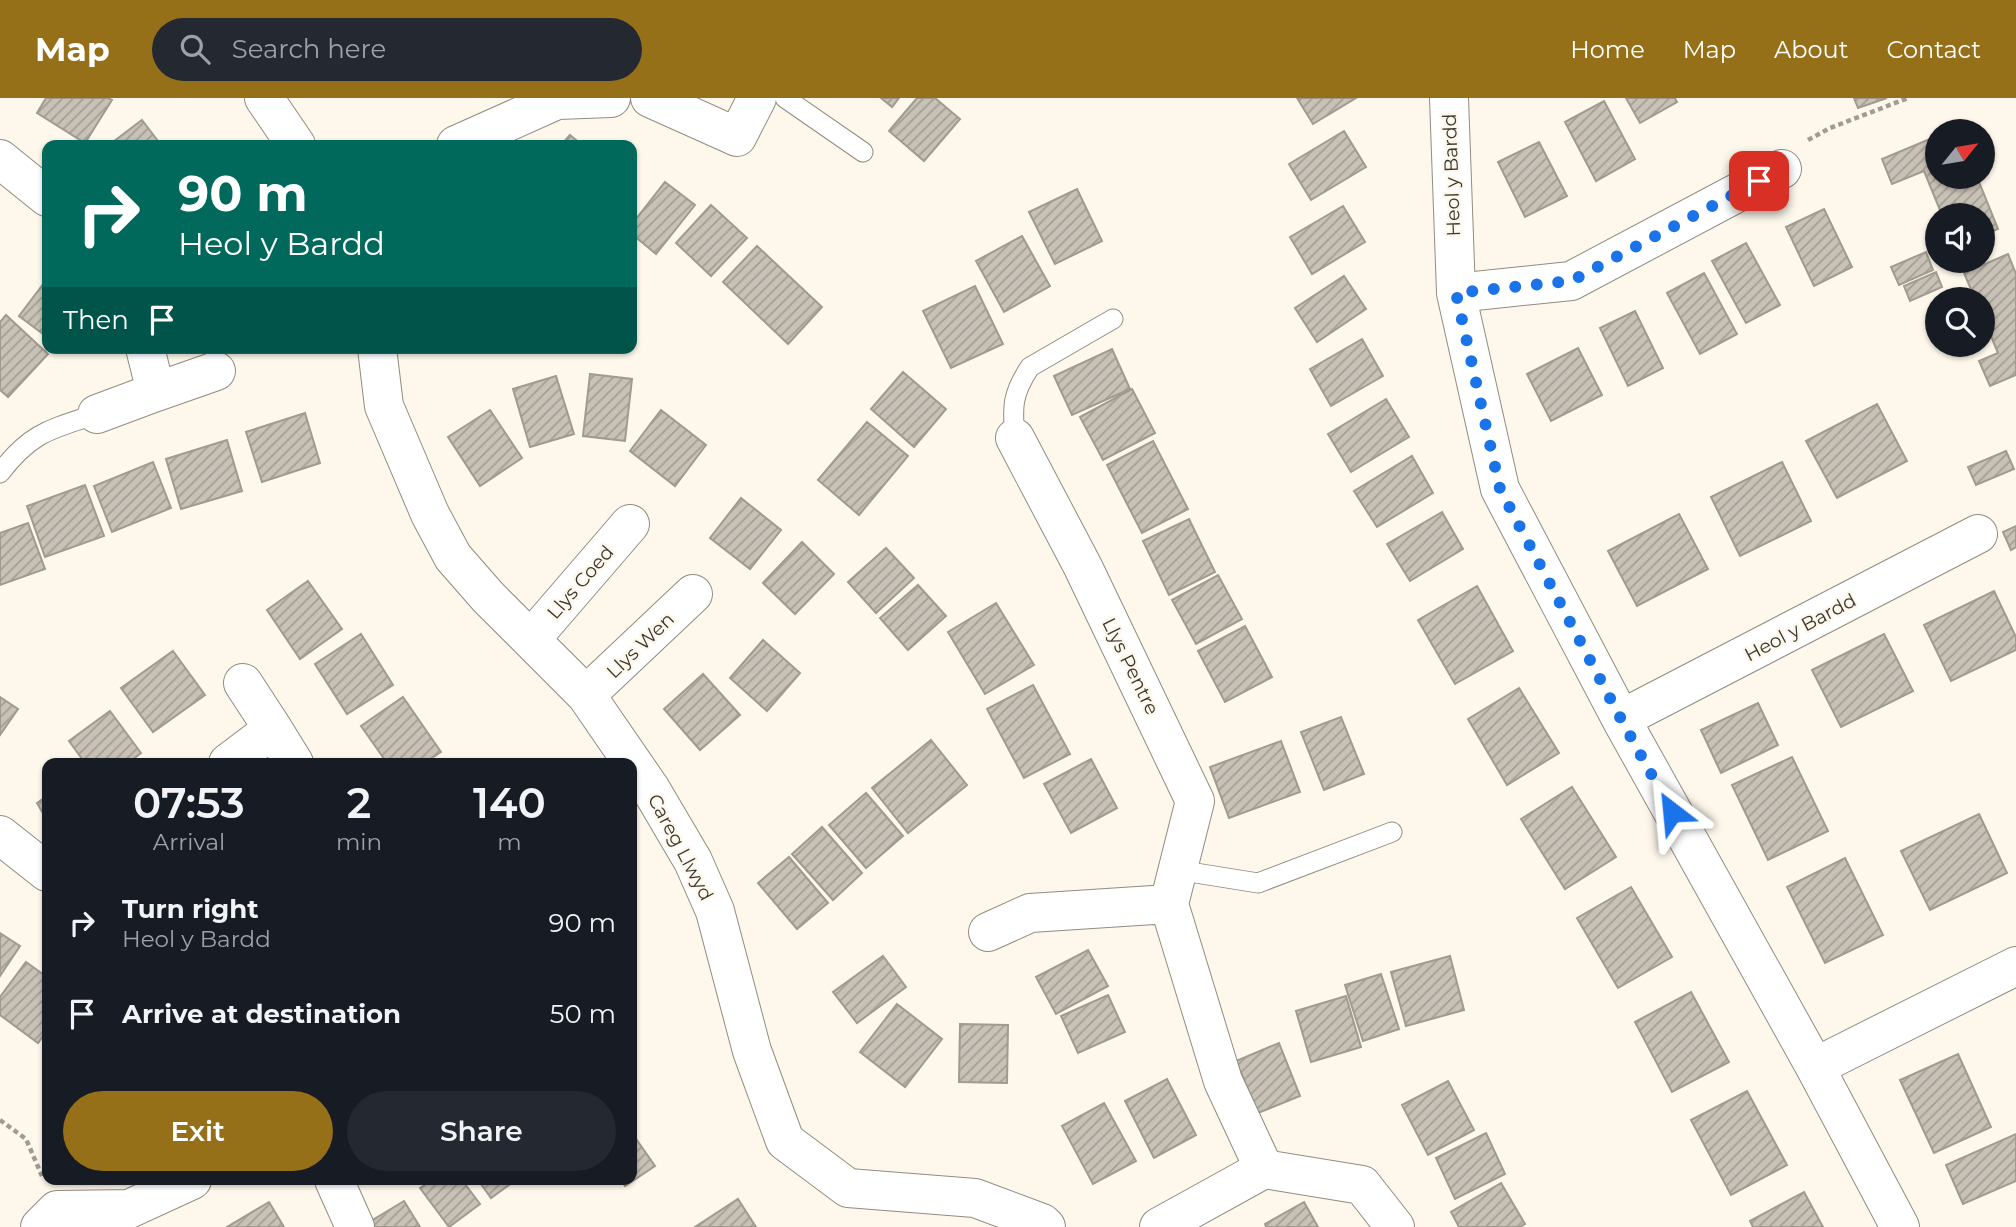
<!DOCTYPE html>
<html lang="en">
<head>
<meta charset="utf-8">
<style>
  :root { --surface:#171b24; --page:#242831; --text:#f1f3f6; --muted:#9ea1a6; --accent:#957019 }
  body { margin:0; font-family:Montserrat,sans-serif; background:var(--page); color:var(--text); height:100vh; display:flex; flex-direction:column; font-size:26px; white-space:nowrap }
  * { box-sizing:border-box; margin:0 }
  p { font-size:23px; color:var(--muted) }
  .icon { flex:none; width:38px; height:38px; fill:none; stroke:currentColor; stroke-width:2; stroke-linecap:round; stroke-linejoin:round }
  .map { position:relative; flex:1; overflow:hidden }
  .drawer { position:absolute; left:42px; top:660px; width:595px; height:427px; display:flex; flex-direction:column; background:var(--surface); border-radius:14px; box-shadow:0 2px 5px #0004 }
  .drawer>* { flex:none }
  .hud { position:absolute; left:42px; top:42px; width:595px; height:214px; border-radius:14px; box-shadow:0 2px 5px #0004; background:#00695c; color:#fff; overflow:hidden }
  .needle { width:46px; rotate:60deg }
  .fabs { position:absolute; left:1925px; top:21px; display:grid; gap:14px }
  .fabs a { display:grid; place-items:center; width:70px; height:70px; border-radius:50%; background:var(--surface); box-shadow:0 2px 5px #0004; font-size:35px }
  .pin { position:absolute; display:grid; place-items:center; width:60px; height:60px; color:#fff; margin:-30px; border-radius:14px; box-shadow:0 4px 10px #0006 }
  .me { position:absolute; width:77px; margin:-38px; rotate:331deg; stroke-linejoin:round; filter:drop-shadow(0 0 5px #0008) }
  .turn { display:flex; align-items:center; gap:24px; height:147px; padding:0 21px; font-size:32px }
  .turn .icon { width:91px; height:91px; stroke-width:2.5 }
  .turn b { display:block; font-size:49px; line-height:60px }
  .then { display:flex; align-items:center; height:66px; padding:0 21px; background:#0003; gap:14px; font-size:26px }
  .eta { display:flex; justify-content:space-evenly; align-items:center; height:119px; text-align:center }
  .eta b { font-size:42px; font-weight:600; line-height:49px }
  .cta { display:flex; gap:14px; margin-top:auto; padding:14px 21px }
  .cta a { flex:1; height:80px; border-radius:42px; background:var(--accent); color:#fff; font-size:28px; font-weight:600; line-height:80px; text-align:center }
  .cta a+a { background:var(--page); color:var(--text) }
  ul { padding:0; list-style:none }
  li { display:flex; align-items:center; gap:21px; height:91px; padding:0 21px }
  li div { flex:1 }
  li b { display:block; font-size:26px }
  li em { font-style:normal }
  header { display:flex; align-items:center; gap:42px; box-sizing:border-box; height:98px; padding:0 35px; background:var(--accent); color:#fff }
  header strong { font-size:33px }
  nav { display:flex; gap:38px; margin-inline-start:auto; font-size:24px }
  .search { width:490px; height:63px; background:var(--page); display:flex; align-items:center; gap:18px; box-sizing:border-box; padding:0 24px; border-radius:38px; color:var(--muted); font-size:26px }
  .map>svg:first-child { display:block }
  .building { fill:url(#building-hatch); stroke:#a09a8f; stroke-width:2 }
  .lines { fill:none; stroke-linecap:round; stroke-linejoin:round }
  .lane-casing { stroke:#928c81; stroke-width:21 }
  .street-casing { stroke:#928c81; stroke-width:40 }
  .secondary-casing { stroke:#928c81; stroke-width:40 }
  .path { stroke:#a09c93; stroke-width:4.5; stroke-dasharray:5 3.5; stroke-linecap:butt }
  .lane { stroke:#fff; stroke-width:19 }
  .street { stroke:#fff; stroke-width:38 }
  .secondary { stroke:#fff; stroke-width:38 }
  .route { stroke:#1a73e8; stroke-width:12; stroke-dasharray:0 21.6 }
  .labels { text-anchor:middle; stroke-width:5; stroke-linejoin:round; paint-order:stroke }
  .street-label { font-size:19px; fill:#393732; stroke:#fef7eb }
</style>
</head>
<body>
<header>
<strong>Map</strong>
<div class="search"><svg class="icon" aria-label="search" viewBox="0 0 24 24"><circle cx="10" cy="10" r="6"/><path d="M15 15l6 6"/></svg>Search here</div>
<nav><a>Home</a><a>Map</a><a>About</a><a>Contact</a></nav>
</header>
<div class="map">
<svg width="2016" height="1129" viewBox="0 0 2016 1129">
  <defs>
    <pattern id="building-hatch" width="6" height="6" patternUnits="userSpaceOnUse" patternTransform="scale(1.75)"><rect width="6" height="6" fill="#c7c1b6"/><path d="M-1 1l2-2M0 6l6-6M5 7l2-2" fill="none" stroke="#a39e95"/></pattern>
  </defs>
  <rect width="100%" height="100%" fill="#fef7eb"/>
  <path class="building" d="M46 0H108L112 2 85 45 37 15Z
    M881 0H899L892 9Z
    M917 0H935L960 21 924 63 889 33Z
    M1297 0H1356L1313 26Z
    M1626 0H1675L1677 4 1640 25Z
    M1854 0H1887L1858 10Z
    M1604 3 1635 61 1596 83 1565 24Z
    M142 22 161 47H109Z
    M1344 33 1366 69 1311 102 1289 66Z
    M570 37 582 47H561Z
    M1937 38V79H1977L1998 131 1983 137V117H1942L1924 73 1892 86 1882 61Z
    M1539 44 1567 98 1525 119 1498 64Z
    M665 84 695 107 656 156 632 136V126Z
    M1077 91 1102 143 1055 166 1029 114Z
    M711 107 747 140 711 178 676 145Z
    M1343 108 1365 144 1312 176 1290 139Z
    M1824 111 1852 169 1814 188 1786 129Z
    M1022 138 1050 188 1004 214 976 163Z
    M1746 145 1780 207 1746 225 1712 163Z
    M757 148 822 209 788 246 723 184Z
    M1926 154 1933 172 1899 187 1891 169Z
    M2008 156 2016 176V277L1990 288 1979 263 1998 255 1983 219V201H1975L1964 175Z
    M1936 174 1942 189 1910 203 1904 188Z
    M1704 175 1737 236 1700 256 1667 195Z
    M1344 178 1366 211 1317 244 1295 210Z
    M47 181V239L19 218Z
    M975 188 1003 246 951 270 923 213Z
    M1635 213 1663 270 1628 288 1600 230Z
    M6 217 48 256 8 299 0 292V224Z
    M1362 241 1383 278 1331 308 1310 271Z
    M1578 250 1602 297 1551 323 1527 276Z
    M1112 251 1130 291 1072 317 1054 278Z
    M903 274 946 311 914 349 871 311Z
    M590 276 632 281 625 343 583 338Z
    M556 278 574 336 530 349 513 291Z
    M1132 291 1155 335 1103 362 1080 319Z
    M1386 301 1409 339 1351 374 1328 336Z
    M1877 306 1907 363 1837 400 1806 343Z
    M490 312 522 360 480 388 448 339Z
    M661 312 706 347 675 388 630 353Z
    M305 315 320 365 262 384 246 334Z
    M867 324 908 358 859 417 818 382Z
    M227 342 242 393 181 411 166 361Z
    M1153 343 1188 411 1142 435 1107 367Z
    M2006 353 2014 371 1976 387 1968 369Z
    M1412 358 1433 395 1377 429 1354 393Z
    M153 364 171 410 112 434 94 388Z
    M1782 364 1811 423 1740 458 1711 399Z
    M85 387 104 438 45 459 27 408Z
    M741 400 781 432 750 471 710 440Z
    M1442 414 1463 451 1410 483 1387 446Z
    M1679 416 1708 471 1637 508 1608 453Z
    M1189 421 1215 474 1169 497 1143 443Z
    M28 425 45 471 0 487V435Z
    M2016 428V449L2011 452 2003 434Z
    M802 444 834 476 795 516 763 485Z
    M886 450 914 480 876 515 848 484Z
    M1218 477 1242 521 1196 546 1172 502Z
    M308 483 342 531 300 561 267 512Z
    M918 487 946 518 908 552 880 520Z
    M1477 488 1513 553 1455 586 1418 522Z
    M1994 493 2016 539V552L1951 583 1924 527Z
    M996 505 1034 567 985 596 948 534Z
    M1245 528 1272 579 1225 604 1198 553Z
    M361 536 393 587 347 616 315 566Z
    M1884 536 1913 593 1841 629 1812 572Z
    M763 542 800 575 767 613 730 580Z
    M173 553 205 597 153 634 121 590Z
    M703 576 740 617 700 652 664 611Z
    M1033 587 1070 656 1024 680 987 611Z
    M1519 590 1559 655 1507 687 1468 621Z
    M0 599 18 611 0 637Z
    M403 599 441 654 424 665H387L361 628Z
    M1758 605 1778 647 1721 675 1701 632Z
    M110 613 141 655 128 665H85L69 643Z
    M1341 619 1364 676 1324 692 1301 634Z
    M931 642 967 687 908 735 872 690Z
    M1281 643 1300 694 1229 720 1210 669Z
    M1792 659 1828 733 1768 762 1732 687Z
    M1091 661 1117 710 1071 735 1044 686Z
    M1572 689 1616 759 1565 791 1521 721Z
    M866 695 903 738 866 770 829 727Z
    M47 698V722L37 705Z
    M1979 716 2007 775 1930 812 1901 753Z
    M822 729 862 775 833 802 792 756Z
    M789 759 828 805 797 831 758 785Z
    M1845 760 1883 837 1825 865 1787 789Z
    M1631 789 1672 859 1618 890 1577 820Z
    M0 835 20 848 0 878Z
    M1088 852 1108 888 1056 916 1036 879Z
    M883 858 906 889 857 925 833 894Z
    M1450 858 1464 912 1406 928 1391 874Z
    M26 864 47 879V932L38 945 0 917V899Z
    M1381 876 1399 931 1363 943 1345 887Z
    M1691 894 1729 964 1672 994 1635 924Z
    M1108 897 1125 934 1078 955 1061 918Z
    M1346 898 1361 949 1311 964 1296 913Z
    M897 906 942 941 905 989 860 954Z
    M960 926 1008 927 1007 985 959 984Z
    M1279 945 1300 998 1258 1015 1236 963Z
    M1958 956 1991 1029 1934 1055 1900 982Z
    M1167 981 1196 1037 1154 1060 1125 1003Z
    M1448 983 1474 1032 1428 1057 1402 1007Z
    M1747 993 1787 1067 1731 1097 1691 1022Z
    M1104 1005 1136 1063 1093 1086 1062 1028Z
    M632 1035 655 1068 625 1088 621 1082H632Z
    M1486 1035 1505 1076 1455 1101 1436 1060Z
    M2016 1036V1083L1963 1106 1946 1067Z
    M432 1082H462L480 1106 449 1129 420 1090Z
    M478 1082H516L491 1100Z
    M1501 1085 1525 1126 1520 1129H1459L1451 1114Z
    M1804 1094 1823 1129H1753L1750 1123Z
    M738 1101 756 1129H695Z
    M404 1103 420 1129H361Z
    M269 1104 284 1129H227Z
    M1304 1104 1318 1129H1266L1265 1126Z"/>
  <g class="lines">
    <g class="lane-casing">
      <path id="lane" d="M785 0 863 54
        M1015 340C1012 309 1012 296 1030 269L1113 221
        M0 375C31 334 51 331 97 316
        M1177 772 1258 785 1392 734"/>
    </g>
    <g class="street-casing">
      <path id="street" d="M650 0 737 39 757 0
        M1449 0 1456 195 1500 391 1621 621 1815 969 1900 1129
        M557 2 611 0
        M456 47 557 2 556 0
        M0 61 47 99
        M1456 195 1571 183 1782 71
        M156 294 216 273
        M97 316 156 294 145 250
        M1015 340 1083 469 1195 703 1169 806 1223 983 1264 1071
        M531 541 630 426
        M586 597 693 496
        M1621 621 1978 436
        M273 631 294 665
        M228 665 273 631 243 585
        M0 737 47 774
        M988 834 1030 815 1169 806
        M1815 969 2016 868
        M334 1082 355 1129
        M40 1129 57 1112 129 1111 192 1082
        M1159 1129 1264 1071 1362 1087 1395 1129"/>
    </g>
    <g class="secondary-casing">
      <path id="secondary" d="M264 0 296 47
        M377 250 384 308 430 416 453 459 488 499 586 597 650 690 693 763 715 813 752 953 785 1043 848 1090 975 1100 1042 1125 1046 1129"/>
    </g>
    <path class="path" d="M1808 42 1830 30 1908 0
      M0 1022 26 1041 42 1078"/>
    <use href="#lane" class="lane"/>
    <use href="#street" class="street"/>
    <use href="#secondary" class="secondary"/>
  </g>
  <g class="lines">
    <path class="route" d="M1672 714 1621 621 1500 391 1456 195 1571 183 1759 83"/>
  </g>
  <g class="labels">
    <g class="street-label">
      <text transform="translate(1451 77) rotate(-92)" y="7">Heol y Bardd</text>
      <text transform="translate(580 484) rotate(-49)" y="7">Llys Coed</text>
      <text transform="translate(1800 529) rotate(-28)" y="7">Heol y Bardd</text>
      <text transform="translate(640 547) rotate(-44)" y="7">Llys Wen</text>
      <text transform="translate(1131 568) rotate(64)" y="7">Llys Pentre</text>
      <text transform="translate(681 749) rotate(62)" y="7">Careg Llwyd</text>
    </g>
  </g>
</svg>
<div class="fabs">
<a><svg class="needle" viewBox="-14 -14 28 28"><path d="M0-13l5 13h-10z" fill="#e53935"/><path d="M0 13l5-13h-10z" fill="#9ea1a6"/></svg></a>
<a><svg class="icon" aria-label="sound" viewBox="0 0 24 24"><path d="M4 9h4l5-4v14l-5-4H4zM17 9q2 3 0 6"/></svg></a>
<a><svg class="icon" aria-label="search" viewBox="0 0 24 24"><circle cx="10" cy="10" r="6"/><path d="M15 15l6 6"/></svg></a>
</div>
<div class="pin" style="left:1759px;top:83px;background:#d93025"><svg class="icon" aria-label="arrive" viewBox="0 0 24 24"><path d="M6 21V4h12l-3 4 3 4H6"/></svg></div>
<svg class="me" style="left:1672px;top:714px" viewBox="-20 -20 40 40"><path d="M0-17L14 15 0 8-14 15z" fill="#1a73e8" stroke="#fff" stroke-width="4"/></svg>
<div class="hud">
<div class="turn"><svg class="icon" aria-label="right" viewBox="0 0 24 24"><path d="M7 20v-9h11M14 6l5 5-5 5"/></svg><div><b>90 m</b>Heol y Bardd</div></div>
<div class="then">Then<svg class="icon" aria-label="arrive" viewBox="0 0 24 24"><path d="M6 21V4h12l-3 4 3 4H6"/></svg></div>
</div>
<section class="drawer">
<div class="eta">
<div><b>07:53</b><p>Arrival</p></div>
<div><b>2</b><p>min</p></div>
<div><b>140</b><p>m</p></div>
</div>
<ul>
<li><svg class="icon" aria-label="right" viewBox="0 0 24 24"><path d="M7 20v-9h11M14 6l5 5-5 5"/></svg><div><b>Turn right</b><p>Heol y Bardd</p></div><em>90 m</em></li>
<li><svg class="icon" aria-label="arrive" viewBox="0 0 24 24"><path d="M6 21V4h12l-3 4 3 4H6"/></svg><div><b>Arrive at destination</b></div><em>50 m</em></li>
</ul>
<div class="cta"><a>Exit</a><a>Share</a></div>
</section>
</div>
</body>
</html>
